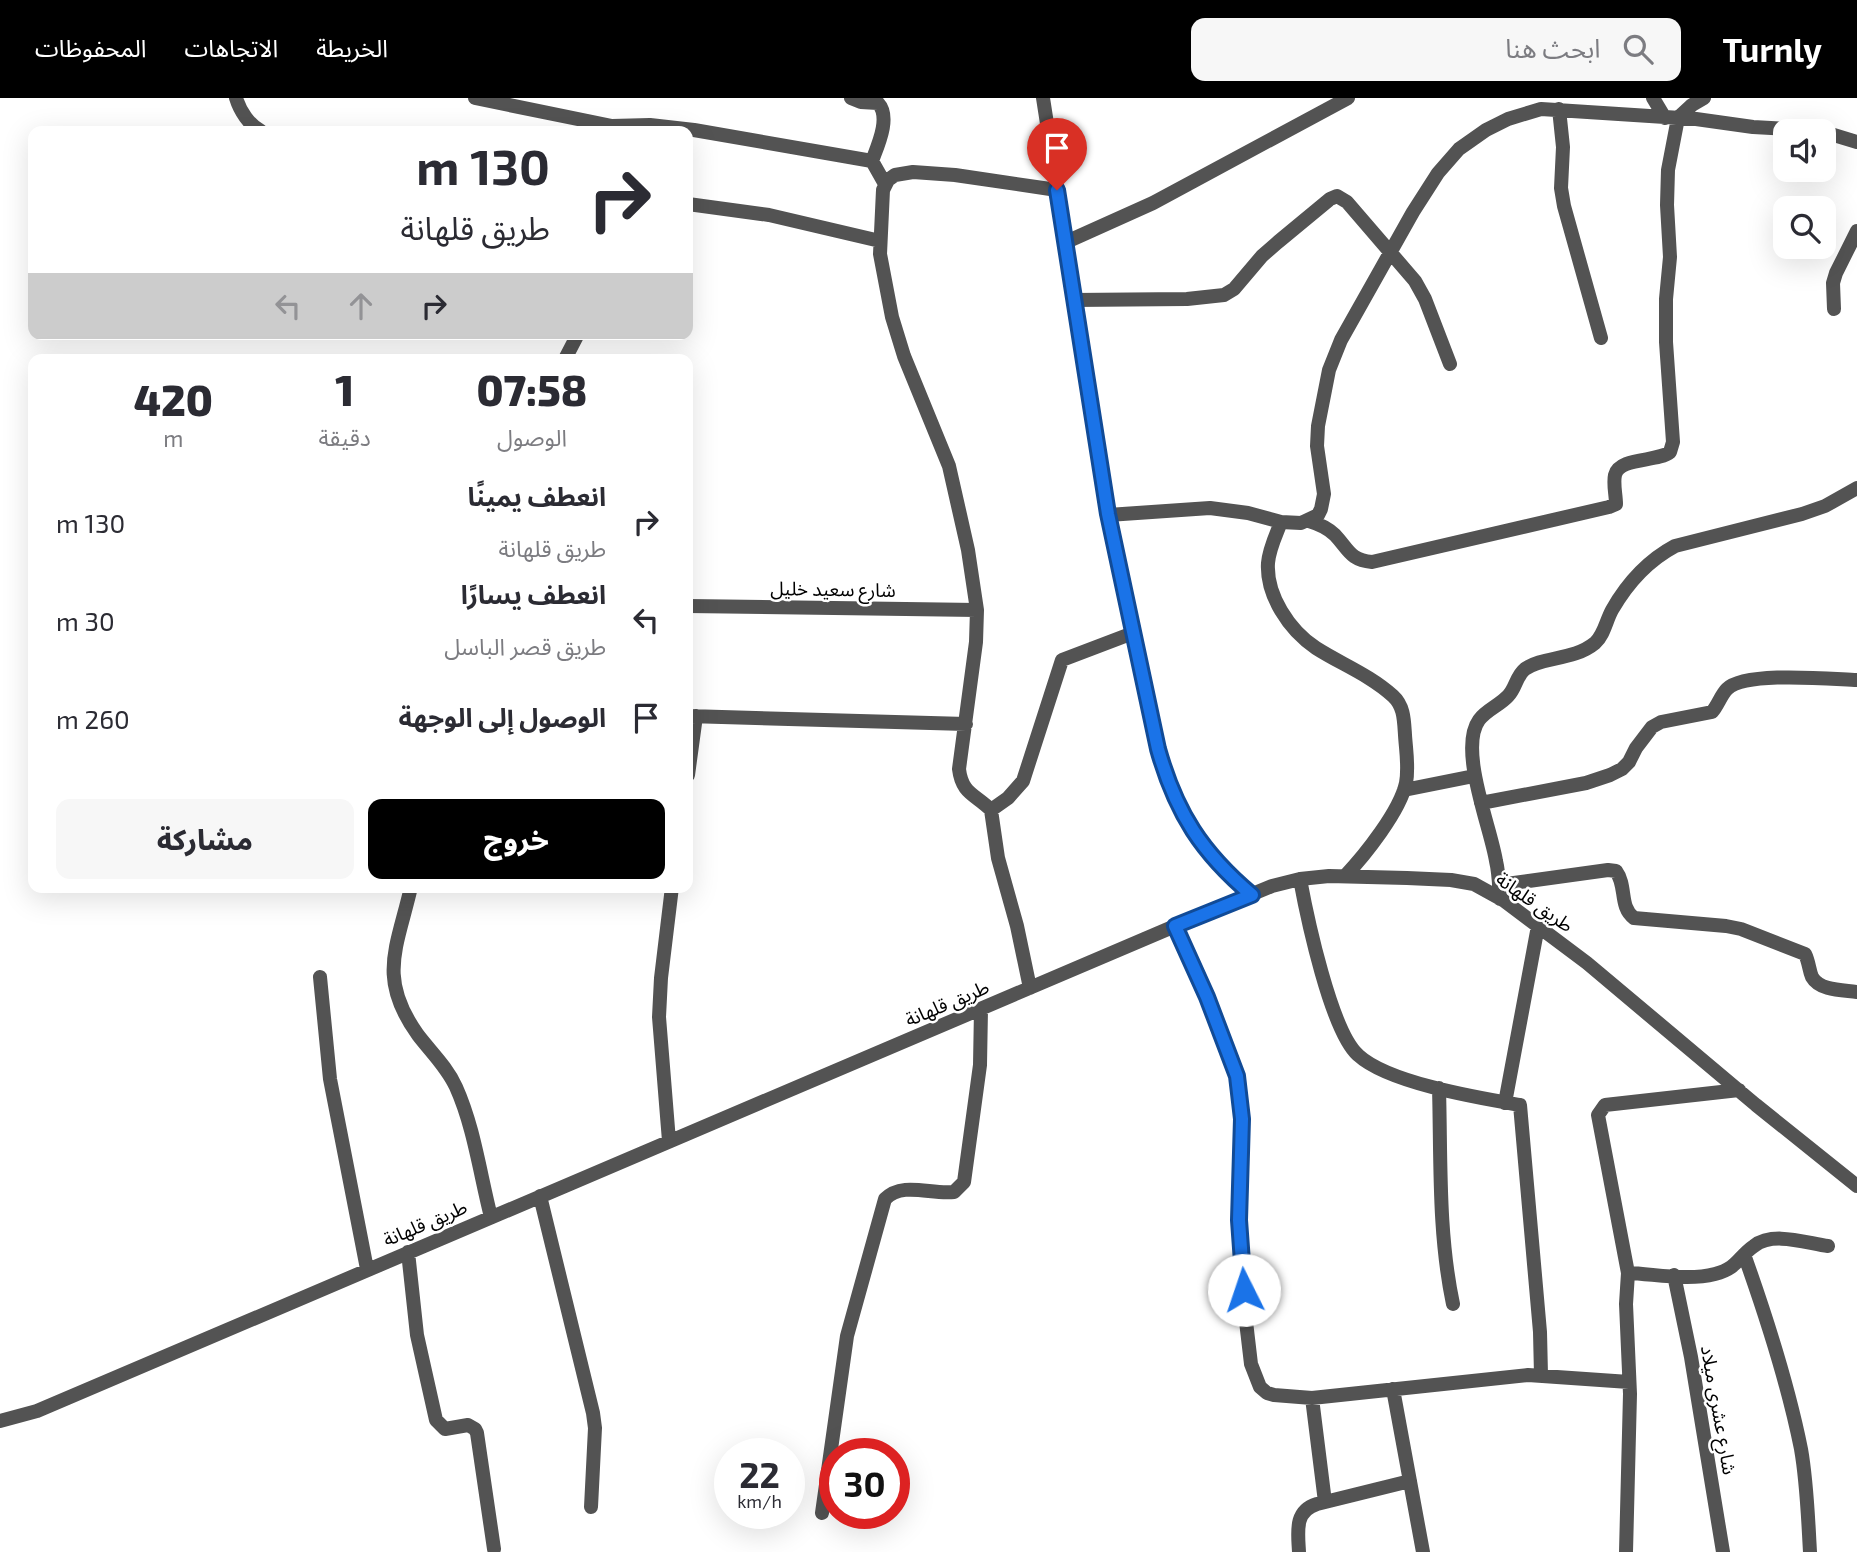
<!DOCTYPE html>
<html lang="ar">
<head>
<meta charset="utf-8">
<style>
  :root { --surface:#fff; --page:#f7f7f7; --text:#2b2b33; --muted:#7c7c81; --accent:#000 }
  body { margin:0; font-family:"Exo 2","Noto Sans Arabic",sans-serif; background:var(--page); color:var(--text); direction:rtl; height:100vh; display:flex; flex-direction:column; font-size:26px; white-space:nowrap }
  * { box-sizing:border-box; margin:0 }
  p { font-size:23px; color:var(--muted) }
  .icon { flex:none; width:38px; height:38px; fill:none; stroke:currentColor; stroke-width:2; stroke-linecap:round; stroke-linejoin:round }
  .map { position:relative; flex:1; overflow:hidden; direction:ltr }
  .panel { position:absolute; left:28px; top:256px; width:665px; height:539px; display:flex; flex-direction:column; background:var(--surface); border-radius:14px; box-shadow:0 7px 28px #0002; direction:rtl }
  .panel>* { flex:none }
  .banner { position:absolute; left:28px; top:28px; width:665px; height:214px; border-radius:14px; box-shadow:0 7px 28px #0002; direction:rtl; background:#fff; color:var(--text); overflow:hidden }
  .controls { position:absolute; left:1773px; top:21px; display:grid; gap:14px }
  .controls a { display:grid; place-items:center; width:63px; height:63px; border-radius:14px; background:var(--surface); box-shadow:0 7px 28px #0002; font-size:35px }
  .speed { position:absolute; left:714px; top:1340px; display:flex; gap:14px; font-size:35px; font-weight:700; text-align:center }
  .speed>* { display:grid; place-content:center; width:91px; height:91px; border-radius:50%; background:var(--surface); box-shadow:0 7px 28px #0002; line-height:1 }
  .speed small { font-size:18px; font-weight:400 }
  .speed .limit { border:10px solid #d22; background:#fff; color:#111 }
  .pin { position:absolute; display:grid; place-items:center; width:60px; height:60px; color:#fff; margin:-72px -30px; border-radius:50% 50% 50% 0; rotate:-45deg; box-shadow:0 0 7px #0007 }
  .pin .icon { rotate:45deg }
  .me { position:absolute; width:77px; margin:-38px; rotate:356deg; stroke-linejoin:round; filter:drop-shadow(0 0 5px #0008) }
  .turn { display:flex; align-items:center; gap:24px; height:147px; padding:0 28px; font-size:32px }
  .turn .icon { width:91px; height:91px; stroke-width:2.5 }
  .turn b { display:block; font-size:49px; line-height:60px }
  .lanes { display:flex; align-items:center; height:66px; padding:0 28px; background:#0003; justify-content:center; gap:35px; direction:ltr }
  .lanes .off { opacity:.35 }
  .eta { display:flex; justify-content:space-evenly; align-items:center; height:119px; text-align:center }
  .eta b { font-size:42px; font-weight:800; line-height:49px }
  .button { display:flex; gap:14px; margin-top:auto; padding:14px 28px }
  .button a { flex:1; height:80px; border-radius:14px; background:var(--accent); color:#fff; font-size:28px; font-weight:800; line-height:80px; text-align:center }
  .button a+a { background:var(--page); color:var(--text) }
  ul { padding:0; list-style:none }
  li { display:flex; align-items:center; gap:21px; height:98px; padding:0 28px }
  li div { flex:1 }
  li b { display:block; font-size:26px }
  li em { font-style:normal }
  header { display:flex; align-items:center; gap:42px; box-sizing:border-box; height:98px; padding:0 35px; background:var(--accent); color:#fff }
  header strong { font-size:33px }
  nav { display:flex; gap:38px; margin-inline-start:auto; font-size:24px }
  .search { width:490px; height:63px; background:var(--page); display:flex; align-items:center; gap:18px; box-sizing:border-box; padding:0 24px; border-radius:14px; color:var(--muted); font-size:26px }
  .map>svg:first-child { display:block }
  .lines { fill:none; stroke-linecap:round; stroke-linejoin:round }
  .street { stroke:#535353; stroke-width:14 }
  .route-casing { stroke:#114b97; stroke-width:18 }
  .route { stroke:#1a73e8; stroke-width:12 }
  .labels { text-anchor:middle; stroke-width:5; stroke-linejoin:round; paint-order:stroke }
  .street-label { font-size:19px; fill:#000; stroke:#fff }
</style>
</head>
<body>
<header>
<strong>Turnly</strong>
<div class="search"><svg class="icon" aria-label="search" viewBox="0 0 24 24"><circle cx="10" cy="10" r="6"/><path d="M15 15l6 6"/></svg>ابحث هنا</div>
<nav><a>الخريطة</a><a>الاتجاهات</a><a>المحفوظات</a></nav>
</header>
<div class="map">
<svg width="1857" height="1454" viewBox="0 0 1857 1454">
  <rect width="100%" height="100%" fill="#fff"/>
  <g class="lines">
    <path class="street" d="M236 0C240 13 249 27 261 33
      M475 0 612 28 650 27 694 32 872 63 885 86
      M851 0 861 4 878 5C891 19 878 47 872 63
      M1043 0 1108 417 1158 651C1176 715 1202 754 1252 797
      M1653 0 1665 20
      M1559 11 1563 49 1561 90 1564 108 1601 240
      M1824 34 1857 44
      M688 106 769 117 880 143
      M1064 145 1153 105 1348 0
      M1073 202 1187 201 1224 197 1234 191 1262 158 1278 144 1330 101 1337 98 1347 104 1415 183 1425 201 1450 266
      M1834 211 1833 185 1836 175 1857 133
      M565 261 578 236
      M1108 417 1210 410 1248 415 1281 424
      M1309 423C1319 426 1328 430 1335 437 1349 452 1350 462 1372 464L1609 409 1616 406C1616 397 1613 386 1615 377 1619 359 1658 364 1670 354L1673 344 1666 244V201L1670 159 1667 107 1668 72 1678 20 1692 7 1704 0
      M688 508 977 512
      M688 618 966 626
      M688 677 696 618
      M1404 692 1474 678
      M1481 705 1586 685 1610 677 1622 671 1629 664 1636 650 1652 629 1661 624 1712 614C1718 607 1721 597 1727 591 1745 573 1830 581 1857 582
      M991 712 1008 700 1023 683 1062 562 1133 535
      M1345 778C1365 757 1400 713 1406 685 1409 669 1406 653 1405 637 1404 622 1404 608 1393 598 1370 577 1341 566 1316 550 1289 532 1266 497 1268 465 1269 451 1276 437 1281 424L1301 425 1318 417 1321 411 1324 396 1317 348 1318 328 1329 272 1341 242 1413 114 1438 75 1459 51 1486 32 1508 21 1541 11 1696 21 1753 29 1822 33
      M1300 781C1307 819 1331 933 1358 957 1388 985 1479 1000 1520 1007L1540 1234 1541 1277
      M1499 787 1608 772 1616 773C1627 788 1619 809 1634 820L1726 828 1741 831 1805 856C1809 864 1809 872 1812 879 1820 893 1843 892 1857 894
      M411 789C397 850 377 880 418 937 431 954 447 969 456 989 474 1029 480 1076 491 1119
      M1500 801C1499 788 1499 775 1496 763 1491 730 1458 651 1479 622 1486 612 1500 607 1508 598 1516 590 1516 578 1525 571 1543 558 1573 563 1595 545 1604 537 1606 523 1612 512 1628 484 1647 463 1675 448L1802 416 1825 408 1857 390
      M1175 828 1207 899 1237 978 1242 1021 1239 1122 1245 1215 1251 1266 1260 1289 1267 1295 1274 1297 1312 1300 1528 1277 1629 1284
      M320 879 330 981 367 1171
      M1030 890 1017 828 998 760 991 712C975 696 962 696 959 671L976 544 977 512 968 452 949 368 904 258 892 219 880 156 883 92 888 82 895 77 913 74 955 77 1057 92
      M1439 990C1441 1062 1438 1135 1453 1206
      M1505 1005 1538 828
      M669 1043 659 919 661 880 672 789
      M540 1098 593 1315 595 1330 591 1409
      M408 1154 417 1237 436 1322 445 1331 468 1327 475 1331 477 1335 494 1451
      M1745 1159C1767 1221 1788 1286 1801 1351 1807 1385 1808 1420 1810 1454
      M1628 1175C1655 1176 1688 1183 1715 1176 1738 1170 1738 1159 1754 1148 1773 1133 1806 1145 1828 1148
      M1674 1177 1691 1259 1723 1454
      M1393 1291 1423 1454
      M1312 1300 1325 1404
      M0 1323 37 1313 1175 828 1272 788 1300 781 1329 778 1407 780 1451 782 1474 786 1503 802 1587 865 1756 1007 1857 1088
      M822 1415 847 1238 885 1101C903 1083 931 1097 954 1094L964 1084 980 967 981 911
      M1299 1454C1298 1434 1294 1413 1317 1406L1410 1383
      M1626 1454 1630 1296 1626 1206 1628 1175 1598 1017 1605 1007 1739 992"/>
  </g>
  <g class="lines">
    <g class="route-casing">
      <path id="route" d="M1057 92 1108 416 1158 651C1176 715 1202 755 1252 797L1175 828 1207 899 1237 978 1242 1021 1239 1122 1244 1192"/>
    </g>
    <use href="#route" class="route"/>
  </g>
  <g class="labels">
    <g class="street-label">
      <text transform="translate(833 491) rotate(1)" y="7">شارع سعيد خليل</text>
      <text transform="translate(1535 804) rotate(35)" y="7">طريق قلهانة</text>
      <text transform="translate(947 905) rotate(-23)" y="7">طريق قلهانة</text>
      <text transform="translate(425 1125) rotate(-23)" y="7">طريق قلهانة</text>
      <text transform="translate(1719 1312) rotate(80)" y="7">شارع عشرى ميلاد</text>
    </g>
  </g>
</svg>
<div class="controls">
<a><svg class="icon" aria-label="sound" viewBox="0 0 24 24"><path d="M4 9h4l5-4v14l-5-4H4zM17 9q2 3 0 6"/></svg></a>
<a><svg class="icon" aria-label="search" viewBox="0 0 24 24"><circle cx="10" cy="10" r="6"/><path d="M15 15l6 6"/></svg></a>
</div>
<div class="speed"><div>22<small>km/h</small></div><div class="limit">30</div></div>
<div class="pin" style="left:1057px;top:92px;background:#d93025"><svg class="icon" aria-label="arrive" viewBox="0 0 24 24"><path d="M6 21V4h12l-3 4 3 4H6"/></svg></div>
<svg class="me" style="left:1244px;top:1192px" viewBox="-20 -20 40 40"><circle r="19" fill="#fff"/><path d="M0-13L10 11 0 6-10 11z" fill="#1a73e8"/></svg>
<div class="banner">
<div class="turn"><svg class="icon" aria-label="right" viewBox="0 0 24 24"><path d="M7 20v-9h11M14 6l5 5-5 5"/></svg><div><b>130 m</b>طريق قلهانة</div></div>
<div class="lanes"><svg class="icon off" aria-label="left" viewBox="0 0 24 24"><path d="M17 20v-9H6M10 6l-5 5 5 5"/></svg><svg class="icon off" aria-label="ahead" viewBox="0 0 24 24"><path d="M12 20V5M6 11l6-6 6 6"/></svg><svg class="icon" aria-label="right" viewBox="0 0 24 24"><path d="M7 20v-9h11M14 6l5 5-5 5"/></svg></div>
</div>
<section class="panel">
<div class="eta">
<div><b>07:58</b><p>الوصول</p></div>
<div><b>1</b><p>دقيقة</p></div>
<div><b>420</b><p>m</p></div>
</div>
<ul>
<li><svg class="icon" aria-label="right" viewBox="0 0 24 24"><path d="M7 20v-9h11M14 6l5 5-5 5"/></svg><div><b>انعطف يمينًا</b><p>طريق قلهانة</p></div><em>130 m</em></li>
<li><svg class="icon" aria-label="left" viewBox="0 0 24 24"><path d="M17 20v-9H6M10 6l-5 5 5 5"/></svg><div><b>انعطف يسارًا</b><p>طريق قصر الباسل</p></div><em>30 m</em></li>
<li><svg class="icon" aria-label="arrive" viewBox="0 0 24 24"><path d="M6 21V4h12l-3 4 3 4H6"/></svg><div><b>الوصول إلى الوجهة</b></div><em>260 m</em></li>
</ul>
<div class="button"><a>خروج</a><a>مشاركة</a></div>
</section>
</div>
</body>
</html>
